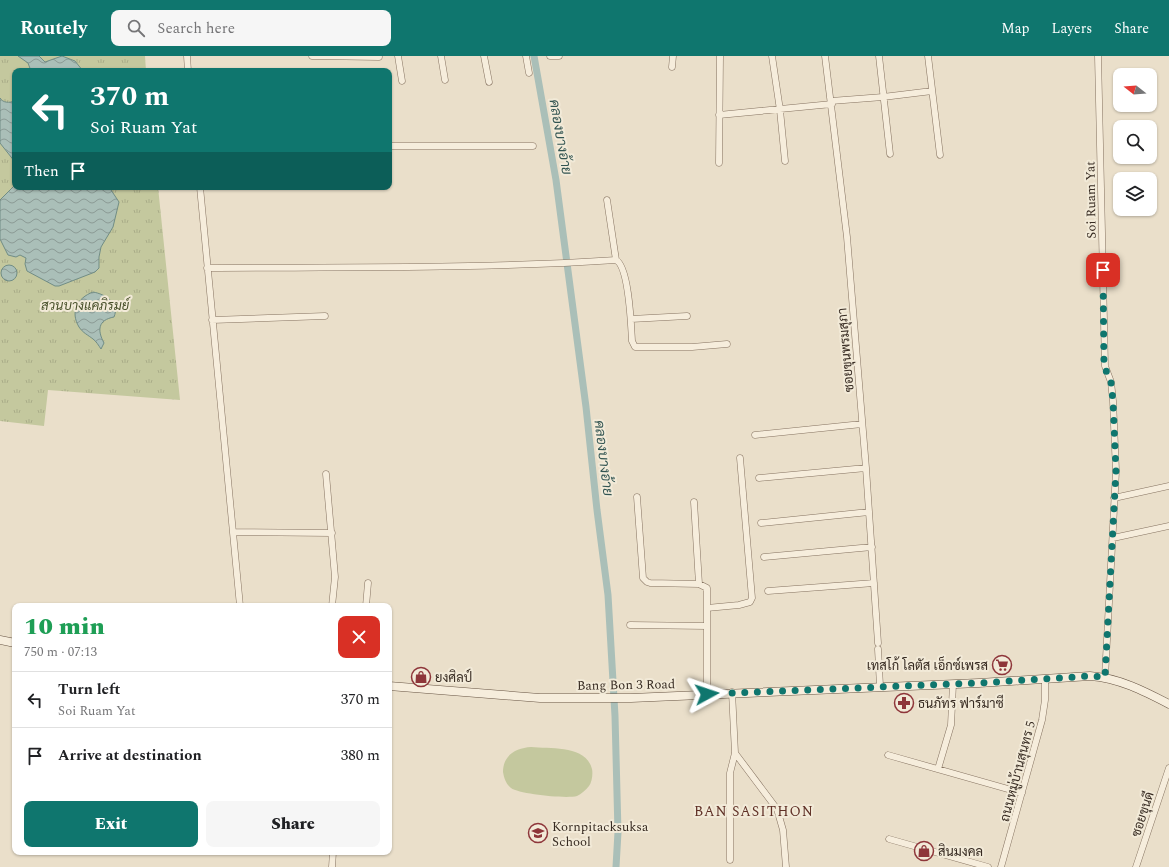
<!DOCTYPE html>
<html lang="en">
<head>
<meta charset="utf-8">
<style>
  :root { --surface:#fff; --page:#f6f6f6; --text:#202124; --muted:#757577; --line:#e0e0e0; --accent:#0f766e }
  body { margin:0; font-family:Spectral,Sarabun,serif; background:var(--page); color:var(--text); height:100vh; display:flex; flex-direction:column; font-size:15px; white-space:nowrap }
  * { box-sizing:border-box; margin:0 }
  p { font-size:13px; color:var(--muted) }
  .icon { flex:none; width:22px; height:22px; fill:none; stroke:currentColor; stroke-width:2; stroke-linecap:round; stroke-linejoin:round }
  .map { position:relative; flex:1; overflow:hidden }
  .details { position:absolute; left:12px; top:547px; width:380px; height:252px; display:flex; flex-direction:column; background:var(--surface); border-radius:8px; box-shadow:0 1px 3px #0004 }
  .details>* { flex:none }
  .top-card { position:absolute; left:12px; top:12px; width:380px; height:122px; border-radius:8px; box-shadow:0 1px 3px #0004; background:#0f766e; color:#fff; overflow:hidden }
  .needle { width:26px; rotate:287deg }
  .tools { position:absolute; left:1113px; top:12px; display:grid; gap:8px }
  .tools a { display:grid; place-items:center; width:44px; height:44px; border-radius:8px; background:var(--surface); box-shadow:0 1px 3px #0004; font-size:20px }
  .pin { position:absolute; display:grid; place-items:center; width:34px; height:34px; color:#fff; margin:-17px; border-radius:8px; box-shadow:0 2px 6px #0006 }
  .me { position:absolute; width:44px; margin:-22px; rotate:85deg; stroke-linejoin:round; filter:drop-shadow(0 0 3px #0008) }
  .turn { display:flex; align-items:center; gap:14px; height:84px; padding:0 12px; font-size:18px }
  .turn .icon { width:52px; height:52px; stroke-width:2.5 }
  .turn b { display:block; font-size:28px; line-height:34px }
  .then { display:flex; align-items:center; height:38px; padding:0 12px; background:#0003; gap:8px; font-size:15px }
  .round { display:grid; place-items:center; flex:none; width:42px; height:42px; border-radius:8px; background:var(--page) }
  .head { display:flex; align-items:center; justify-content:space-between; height:68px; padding:0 12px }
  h1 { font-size:24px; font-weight:800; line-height:30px; color:#1e9e55 }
  .primary-button { display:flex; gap:8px; margin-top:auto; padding:8px 12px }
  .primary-button a { flex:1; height:46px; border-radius:8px; background:var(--accent); color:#fff; font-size:16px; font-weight:800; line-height:46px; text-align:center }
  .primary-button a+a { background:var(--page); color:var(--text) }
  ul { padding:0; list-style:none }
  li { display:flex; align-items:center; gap:12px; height:56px; padding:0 12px; border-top:1px solid var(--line) }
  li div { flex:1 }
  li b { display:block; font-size:15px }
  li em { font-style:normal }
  header { display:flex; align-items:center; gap:24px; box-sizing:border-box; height:56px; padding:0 20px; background:var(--accent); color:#fff }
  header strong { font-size:19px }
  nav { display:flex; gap:22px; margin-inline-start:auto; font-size:14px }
  .search { width:280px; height:36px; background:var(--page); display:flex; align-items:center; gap:10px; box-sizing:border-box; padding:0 14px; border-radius:8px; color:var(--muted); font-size:15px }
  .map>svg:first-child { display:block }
  .grass { fill:#c4c89e }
  .park { fill:url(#park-tufts) }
  .water { fill:url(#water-waves); stroke:#718d85 }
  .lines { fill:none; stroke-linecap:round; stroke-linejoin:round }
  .canal { stroke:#aabfb8; stroke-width:7 }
  .minor-casing { stroke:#857260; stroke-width:7 }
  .secondary-casing { stroke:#675443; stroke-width:9 }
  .minor { stroke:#f6eddc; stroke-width:6 }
  .secondary { stroke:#f6eddc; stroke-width:8 }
  .route { stroke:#0f766e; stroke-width:7; stroke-dasharray:0 12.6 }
  .labels { text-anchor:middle; stroke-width:4; stroke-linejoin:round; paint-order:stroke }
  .street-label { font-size:13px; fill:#372b22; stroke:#f2ead8 }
  .park-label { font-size:13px; font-style:italic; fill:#49512b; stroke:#f2ead8 }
  .poi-label { font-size:13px; fill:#372b22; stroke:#f2ead8; text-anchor:start }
  .water-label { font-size:14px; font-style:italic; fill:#335552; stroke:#f2ead8 }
  .neighbourhood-label { font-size:14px; letter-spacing:1px; fill:#5f3026; stroke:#f2ead8 }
</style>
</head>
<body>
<header>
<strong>Routely</strong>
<div class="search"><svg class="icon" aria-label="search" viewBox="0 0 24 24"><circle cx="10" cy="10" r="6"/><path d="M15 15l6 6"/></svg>Search here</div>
<nav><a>Map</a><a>Layers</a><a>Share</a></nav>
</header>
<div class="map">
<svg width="1169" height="811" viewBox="0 0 1169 811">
  <defs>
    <pattern id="park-tufts" width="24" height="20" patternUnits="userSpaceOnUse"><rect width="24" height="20" fill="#c4c89e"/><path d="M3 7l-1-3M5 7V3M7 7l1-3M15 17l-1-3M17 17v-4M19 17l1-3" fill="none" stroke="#a9ac88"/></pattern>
    <pattern id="water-waves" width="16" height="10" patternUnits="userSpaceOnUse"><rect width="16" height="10" fill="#aabfb8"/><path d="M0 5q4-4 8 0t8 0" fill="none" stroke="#8b9b95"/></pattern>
  </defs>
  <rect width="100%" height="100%" fill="#eadfca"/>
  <path class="grass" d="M531 691C551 693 586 689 592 713 593 718 592 726 589 730 586 734 581 738 577 740 566 743 519 738 511 732 506 728 504 722 503 716 503 699 516 692 531 691Z"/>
  <path class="park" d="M0 0H145L146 15H15V131H158L180 344 48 334 44 370 0 365Z"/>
  <path class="water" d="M18 0H39L45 6 62 0 75 5 83 15H31L28 7Z
    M0 42C3 47 9 47 15 45V106L0 87Z
    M15 129V131H109L119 146 113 171 101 191 99 201V212L95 216 59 230H55L27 215 25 208 26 202 20 199 16 201 8 199 0 183V144Z
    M1 217a8 8 0 1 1 16 0a8 8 0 1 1-16 0Z
    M93 236C105 238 120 247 114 261 98 264 97 274 104 287L101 293C99 290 96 285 93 283 88 279 83 277 79 271 70 256 77 242 93 236Z"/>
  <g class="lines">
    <path class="canal" d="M534 0 556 124 586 351 597 454 608 539 615 660 618 776 616 811"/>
    <g class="minor-casing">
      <path id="minor" d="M187 0 188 15
        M312 0 379 1
        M398 0 402 25
        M441 0 445 24
        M484 0 489 26
        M526 0 529 17
        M550 0H559
        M772 0 780 54 785 105
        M825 0 847 181 866 412 878 587
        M879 0 890 98
        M928 0 940 99
        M1098 0 1105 310 1111 326 1113 345 1116 415 1105 621
        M672 11 673 0
        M831 45 883 41 932 35
        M719 59 832 48
        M389 90H533
        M719 107 720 0
        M200 131 240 550
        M607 144 616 204
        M207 212C343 211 480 213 616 204 629 211 631 269 632 285L635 291H692L727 288
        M631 263 687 260
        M212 264 325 260
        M755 379 862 368
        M326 418 335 521 332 550
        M759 422 866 412
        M637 441 643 522 647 526 650 527 699 528 707 532V638
        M1114 442 1169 430
        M694 446 699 528
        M761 467 869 456
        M233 476 332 477
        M1113 482 1169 470
        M764 501 872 491
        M768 535 874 527
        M366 550 368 527
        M707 552 739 549 750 546 752 542 740 402
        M630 569 707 570
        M878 593 880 630
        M735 697 777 753 783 774 786 811
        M888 699 1022 737
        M938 713 951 669 953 628
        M889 783 988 811
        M730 804V717L735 697 732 636
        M332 811 333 796
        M1001 811 1042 664 1045 644V623
        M1136 811 1169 712"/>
    </g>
    <g class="secondary-casing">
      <path id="secondary" d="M0 584 15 587
        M389 630 540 642H631L979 627 1090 620C1119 622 1144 635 1169 648"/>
    </g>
    <use href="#minor" class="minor"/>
    <use href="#secondary" class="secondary"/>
  </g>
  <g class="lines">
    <path class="route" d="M707 638 979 627 1090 620 1105 621 1116 415 1113 345 1111 326 1104 310 1103 214"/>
  </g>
  <defs>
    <g id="supermarket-ring" transform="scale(1)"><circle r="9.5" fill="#f2ead8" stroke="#8e363a" stroke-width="1.5"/><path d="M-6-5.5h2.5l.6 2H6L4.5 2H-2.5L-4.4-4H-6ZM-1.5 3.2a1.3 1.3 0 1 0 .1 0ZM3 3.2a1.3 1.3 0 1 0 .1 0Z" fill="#8e363a"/></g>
    <g id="shop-ring" transform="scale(1)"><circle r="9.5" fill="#f2ead8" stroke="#8e363a" stroke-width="1.5"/><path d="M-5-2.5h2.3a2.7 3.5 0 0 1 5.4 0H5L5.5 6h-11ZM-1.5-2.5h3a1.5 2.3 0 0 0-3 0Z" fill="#8e363a"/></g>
    <g id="pharmacy-ring" transform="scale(1)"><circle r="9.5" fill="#f2ead8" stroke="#8e363a" stroke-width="1.5"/><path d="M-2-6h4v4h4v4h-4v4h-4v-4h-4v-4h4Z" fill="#8e363a"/></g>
    <g id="school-ring" transform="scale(1)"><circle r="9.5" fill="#f2ead8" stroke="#8e363a" stroke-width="1.5"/><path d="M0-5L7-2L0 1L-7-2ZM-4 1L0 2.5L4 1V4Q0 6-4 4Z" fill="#8e363a"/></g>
  </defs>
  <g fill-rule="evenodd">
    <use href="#supermarket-ring" x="1002" y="609"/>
    <use href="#shop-ring" x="421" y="621"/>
    <use href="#pharmacy-ring" x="904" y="647"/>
    <use href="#school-ring" x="538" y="777"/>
    <use href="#shop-ring" x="924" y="795"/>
  </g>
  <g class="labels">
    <g class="street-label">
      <text transform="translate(1090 144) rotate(-91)" y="5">Soi Ruam Yat</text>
      <text transform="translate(845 294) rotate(-95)" y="5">ซอยขุนพรมสุภา</text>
      <text transform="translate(626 628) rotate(-1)" y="5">Bang Bon 3 Road</text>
      <text transform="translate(1017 715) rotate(-75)" y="5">ถนนหมู่บ้านสุนทร 5</text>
      <text transform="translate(1142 758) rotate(-72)" y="5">ซอยขุนดี</text>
    </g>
    <g class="park-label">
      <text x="85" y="254">สวนบางแคภิรมย์</text>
    </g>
    <g class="poi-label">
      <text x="988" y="614" text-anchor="end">เทสโก้ โลตัส เอ็กซ์เพรส</text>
      <text x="435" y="626">ยงศิลป์</text>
      <text x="918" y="652">ธนภัทร ฟาร์มาซี</text>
      <text x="552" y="775">Kornpitacksuksa<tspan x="552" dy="15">School</tspan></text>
      <text x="938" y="800">สินมงคล</text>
    </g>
    <g class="water-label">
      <text transform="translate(561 81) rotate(80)" y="5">คลองบางอ้าย</text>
      <text transform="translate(604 402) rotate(83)" y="5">คลองบางอ้าย</text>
    </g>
    <g class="neighbourhood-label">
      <text x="754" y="760">BAN SASITHON</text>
    </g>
  </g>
</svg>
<div class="tools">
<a><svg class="needle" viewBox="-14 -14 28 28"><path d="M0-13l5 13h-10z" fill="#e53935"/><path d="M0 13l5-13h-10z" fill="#757577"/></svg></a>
<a><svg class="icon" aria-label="search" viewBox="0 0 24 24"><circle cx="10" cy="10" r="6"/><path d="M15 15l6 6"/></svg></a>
<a><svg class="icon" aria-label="layers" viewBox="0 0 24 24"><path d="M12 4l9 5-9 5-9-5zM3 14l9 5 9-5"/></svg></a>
</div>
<div class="pin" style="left:1103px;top:214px;background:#d93025"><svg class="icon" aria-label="arrive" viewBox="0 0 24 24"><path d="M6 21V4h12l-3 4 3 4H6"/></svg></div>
<svg class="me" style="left:707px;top:638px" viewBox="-20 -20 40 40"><path d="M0-17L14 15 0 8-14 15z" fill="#0f766e" stroke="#fff" stroke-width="4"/></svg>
<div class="top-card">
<div class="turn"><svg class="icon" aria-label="left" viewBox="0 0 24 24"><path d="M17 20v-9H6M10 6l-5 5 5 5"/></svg><div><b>370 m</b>Soi Ruam Yat</div></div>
<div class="then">Then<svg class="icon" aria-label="arrive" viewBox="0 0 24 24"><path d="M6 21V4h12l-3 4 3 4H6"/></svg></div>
</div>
<section class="details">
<div class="head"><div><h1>10 min</h1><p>750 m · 07:13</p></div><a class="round" style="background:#d93025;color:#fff"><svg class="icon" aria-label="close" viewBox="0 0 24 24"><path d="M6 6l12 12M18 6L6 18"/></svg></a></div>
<ul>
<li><svg class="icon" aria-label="left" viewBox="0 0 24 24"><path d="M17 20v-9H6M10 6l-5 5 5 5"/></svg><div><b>Turn left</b><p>Soi Ruam Yat</p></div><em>370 m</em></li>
<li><svg class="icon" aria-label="arrive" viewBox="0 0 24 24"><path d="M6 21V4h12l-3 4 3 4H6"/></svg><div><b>Arrive at destination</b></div><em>380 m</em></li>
</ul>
<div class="primary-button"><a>Exit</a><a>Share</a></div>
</section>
</div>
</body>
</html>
